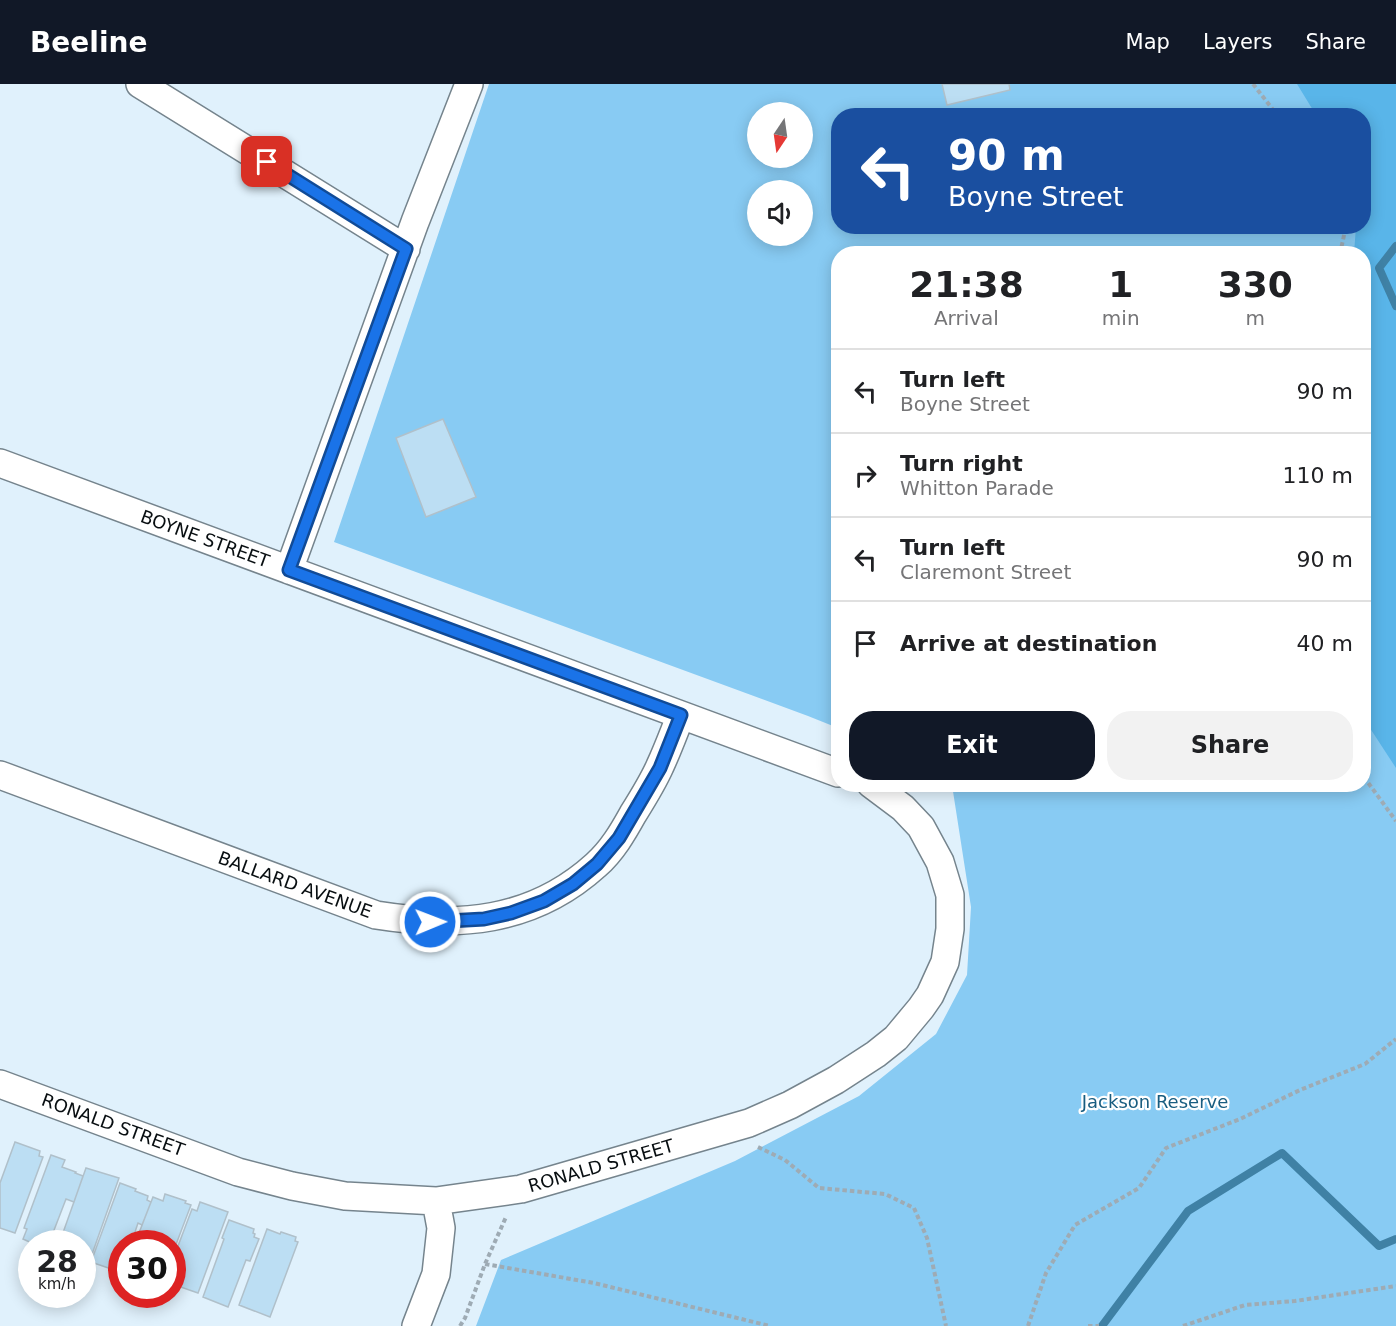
<!DOCTYPE html>
<html lang="en">
<head>
<meta charset="utf-8">
<style>
  :root { --surface:#fff; --page:#f2f2f2; --text:#202124; --muted:#757577; --line:#e0e0e0; --accent:#111827 }
  body { margin:0; font-family:"DejaVu Sans",sans-serif; background:var(--page); color:var(--text); height:100vh; display:flex; flex-direction:column; font-size:22px; white-space:nowrap }
  * { box-sizing:border-box; margin:0 }
  p { font-size:20px; color:var(--muted) }
  .icon { flex:none; width:33px; height:33px; fill:none; stroke:currentColor; stroke-width:2; stroke-linecap:round; stroke-linejoin:round }
  .map { position:relative; flex:1; overflow:hidden }
  .sheet { position:absolute; left:831px; top:162px; width:540px; height:546px; display:flex; flex-direction:column; background:var(--surface); border-radius:24px; box-shadow:0 3px 15px #0003 }
  .sheet>* { flex:none }
  .top-card { position:absolute; left:831px; top:24px; width:540px; height:126px; border-radius:24px; box-shadow:0 3px 15px #0003; background:#1a4fa0; color:#fff; overflow:hidden }
  .needle { width:39px; rotate:193deg }
  .controls { position:absolute; left:747px; top:18px; display:grid; gap:12px }
  .controls a { display:grid; place-items:center; width:66px; height:66px; border-radius:50%; background:var(--surface); box-shadow:0 3px 15px #0003; font-size:30px }
  .speed { position:absolute; left:18px; top:1146px; display:flex; gap:12px; font-size:30px; font-weight:700; text-align:center }
  .speed>* { display:grid; place-content:center; width:78px; height:78px; border-radius:50%; background:var(--surface); box-shadow:0 3px 15px #0003; line-height:1 }
  .speed small { font-size:15px; font-weight:400 }
  .speed .limit { border:9px solid #d22; background:#fff; color:#111 }
  .pin { position:absolute; display:grid; place-items:center; width:51px; height:51px; color:#fff; margin:-26px; border-radius:12px; box-shadow:0 3px 9px #0006 }
  .me { position:absolute; width:66px; margin:-33px; rotate:89deg; stroke-linejoin:round; filter:drop-shadow(0 0 4px #0008) }
  .turn { display:flex; align-items:center; gap:21px; height:126px; padding:0 18px; font-size:27px }
  .turn .icon { width:78px; height:78px; stroke-width:2.5 }
  .turn b { display:block; font-size:42px; line-height:51px }
  .eta { display:flex; justify-content:space-evenly; align-items:center; height:102px; text-align:center }
  .eta b { font-size:36px; font-weight:600; line-height:42px }
  .cta { display:flex; gap:12px; margin-top:auto; padding:12px 18px }
  .cta a { flex:1; height:69px; border-radius:24px; background:var(--accent); color:#fff; font-size:24px; font-weight:600; line-height:69px; text-align:center }
  .cta a+a { background:var(--page); color:var(--text) }
  ul { padding:0; list-style:none }
  li { display:flex; align-items:center; gap:18px; height:84px; padding:0 18px; border-top:2px solid var(--line) }
  li div { flex:1 }
  li b { display:block; font-size:22px }
  li em { font-style:normal }
  header { display:flex; align-items:center; gap:36px; box-sizing:border-box; height:84px; padding:0 30px; background:var(--accent); color:#fff }
  header strong { font-size:28px }
  nav { display:flex; gap:33px; margin-inline-start:auto; font-size:21px }
  .map>svg:first-child { display:block }
  .green { fill:#88cbf3; fill-rule:evenodd }
  .forest { fill:#59b5e9 }
  .lines { fill:none; stroke-linecap:round; stroke-linejoin:round }
  .stream { stroke:#3f81a5; stroke-width:8 }
  .building { fill:#bcdef3; stroke:#b0c0ca; stroke-width:1.5 }
  .minor-casing { stroke:#75848d; stroke-width:30 }
  .path { stroke:#9eabb4; stroke-width:4; stroke-dasharray:4.5 3; stroke-linecap:butt }
  .minor { stroke:#fff; stroke-width:27 }
  .route-casing { stroke:#114b97; stroke-width:15 }
  .route { stroke:#1a73e8; stroke-width:10 }
  .labels { text-anchor:middle; stroke-width:4.5; stroke-linejoin:round; paint-order:stroke }
  .street-label { font-size:18px; fill:#080e11; stroke:#fff }
  .park-label { font-size:18px; fill:#185d80; stroke:#fff }
</style>
</head>
<body>
<header>
<strong>Beeline</strong>
<nav><a>Map</a><a>Layers</a><a>Share</a></nav>
</header>
<div class="map">
<svg width="1396" height="1242" viewBox="0 0 1396 1242">
  <rect width="100%" height="100%" fill="#e0f1fc"/>
  <path class="green" d="M489 0H1396V1242H476L501 1176 735 1077 859 1012 936 950 967 891 971 823 952 701 1364 700V170H838V644L808 632 334 458ZM758 28H802V74H758ZM838 32H1364V142H838ZM758 106H802V152H758Z"/>
  <path class="forest" d="M1297 0H1396V684L1364 635V440L1370 416 1364 379V170L1354 169 1356 143 1364 142V32L1316 31Z"/>
  <g class="lines">
    <path class="stream" d="M1396 162 1379 184 1396 222
      M1102 1242 1188 1127 1282 1069 1379 1162 1396 1155"/>
  </g>
  <path class="building" d="M942 0H1009L1010 6 947 21Z
    M443 335 476 413 426 433 396 354Z
    M15 1058 40 1067 39 1072 43 1073 15 1149 0 1144V1099Z
    M51 1071 65 1076 62 1083 76 1088 75 1089 83 1092 74 1118 66 1115 51 1154 43 1151 40 1160H34L23 1155 27 1145 24 1144Z
    M86 1084 119 1094 91 1173 82 1170V1160H59Z
    M120 1099 136 1105 135 1107 148 1112 147 1116 151 1118 142 1141 138 1139 131 1160H122L120 1188 91 1178Z
    M165 1110 186 1117 185 1119 191 1121 172 1171V1160H140L143 1151 139 1149 153 1113 163 1117Z
    M200 1118 228 1128 198 1209 172 1200V1178L192 1125 197 1127Z
    M229 1136 254 1145 253 1149 255 1150 254 1153 259 1155 250 1177 246 1176 228 1223 203 1213 224 1155 222 1154Z
    M267 1145 280 1150 281 1148 296 1153 295 1157 298 1158 270 1233 239 1221Z"/>
  <g class="lines">
    <g class="minor-casing">
      <path id="minor" d="M140 0 406 165
        M0 379 838 689
        M289 486 415 138 469 0
        M0 691 376 831C457 844 532 839 596 781 612 767 623 748 633 730 643 714 653 698 660 682 668 665 674 648 681 631
        M0 1000 238 1088 292 1102 345 1112 436 1117 521 1105 749 1039 790 1021 836 996 876 970 896 954 921 924 930 911 945 878 950 845V811L940 778 921 743 903 724 871 700
        M416 1242 436 1190 441 1144 436 1117"/>
    </g>
    <path class="path" d="M1253 0 1278 32
      M1340 170 1346 142
      M1364 693 1396 737
      M758 1063 785 1076 819 1104 885 1110 914 1124 927 1154 946 1242
      M485 1180 594 1199 770 1242
      M460 1242 465 1234 485 1180 506 1133
      M1028 1242 1046 1189 1075 1141 1139 1104 1166 1064 1240 1035 1300 1006 1365 980 1396 955
      M1088 1242H1099
      M1183 1242 1245 1221 1295 1217 1396 1202"/>
    <use href="#minor" class="minor"/>
  </g>
  <g class="lines">
    <g class="route-casing">
      <path id="route" d="M267 78 406 165 289 486 681 631 660 684 619 754 597 780 573 800 544 817 511 829 484 835 430 838"/>
    </g>
    <use href="#route" class="route"/>
  </g>
  <g class="labels">
    <g class="street-label">
      <text transform="translate(205 455) rotate(20)" y="6">BOYNE STREET</text>
      <text transform="translate(295 801) rotate(20)" y="6">BALLARD AVENUE</text>
      <text transform="translate(113 1041) rotate(20)" y="6">RONALD STREET</text>
      <text transform="translate(601 1082) rotate(-16)" y="6">RONALD STREET</text>
    </g>
    <g class="park-label">
      <text x="1155" y="1024">Jackson Reserve</text>
    </g>
  </g>
</svg>
<div class="controls">
<a><svg class="needle" viewBox="-14 -14 28 28"><path d="M0-13l5 13h-10z" fill="#e53935"/><path d="M0 13l5-13h-10z" fill="#757577"/></svg></a>
<a><svg class="icon" aria-label="sound" viewBox="0 0 24 24"><path d="M4 9h4l5-4v14l-5-4H4zM17 9q2 3 0 6"/></svg></a>
</div>
<div class="speed"><div>28<small>km/h</small></div><div class="limit">30</div></div>
<div class="pin" style="left:267px;top:78px;background:#d93025"><svg class="icon" aria-label="arrive" viewBox="0 0 24 24"><path d="M6 21V4h12l-3 4 3 4H6"/></svg></div>
<svg class="me" style="left:430px;top:838px" viewBox="-20 -20 40 40"><circle r="17" fill="#1a73e8" stroke="#fff" stroke-width="3"/><path d="M0-11L8 9 0 5-8 9z" fill="#fff"/></svg>
<div class="top-card">
<div class="turn"><svg class="icon" aria-label="left" viewBox="0 0 24 24"><path d="M17 20v-9H6M10 6l-5 5 5 5"/></svg><div><b>90 m</b>Boyne Street</div></div>
</div>
<section class="sheet">
<div class="eta">
<div><b>21:38</b><p>Arrival</p></div>
<div><b>1</b><p>min</p></div>
<div><b>330</b><p>m</p></div>
</div>
<ul>
<li><svg class="icon" aria-label="left" viewBox="0 0 24 24"><path d="M17 20v-9H6M10 6l-5 5 5 5"/></svg><div><b>Turn left</b><p>Boyne Street</p></div><em>90 m</em></li>
<li><svg class="icon" aria-label="right" viewBox="0 0 24 24"><path d="M7 20v-9h11M14 6l5 5-5 5"/></svg><div><b>Turn right</b><p>Whitton Parade</p></div><em>110 m</em></li>
<li><svg class="icon" aria-label="left" viewBox="0 0 24 24"><path d="M17 20v-9H6M10 6l-5 5 5 5"/></svg><div><b>Turn left</b><p>Claremont Street</p></div><em>90 m</em></li>
<li><svg class="icon" aria-label="arrive" viewBox="0 0 24 24"><path d="M6 21V4h12l-3 4 3 4H6"/></svg><div><b>Arrive at destination</b></div><em>40 m</em></li>
</ul>
<div class="cta"><a>Exit</a><a>Share</a></div>
</section>
</div>
</body>
</html>
